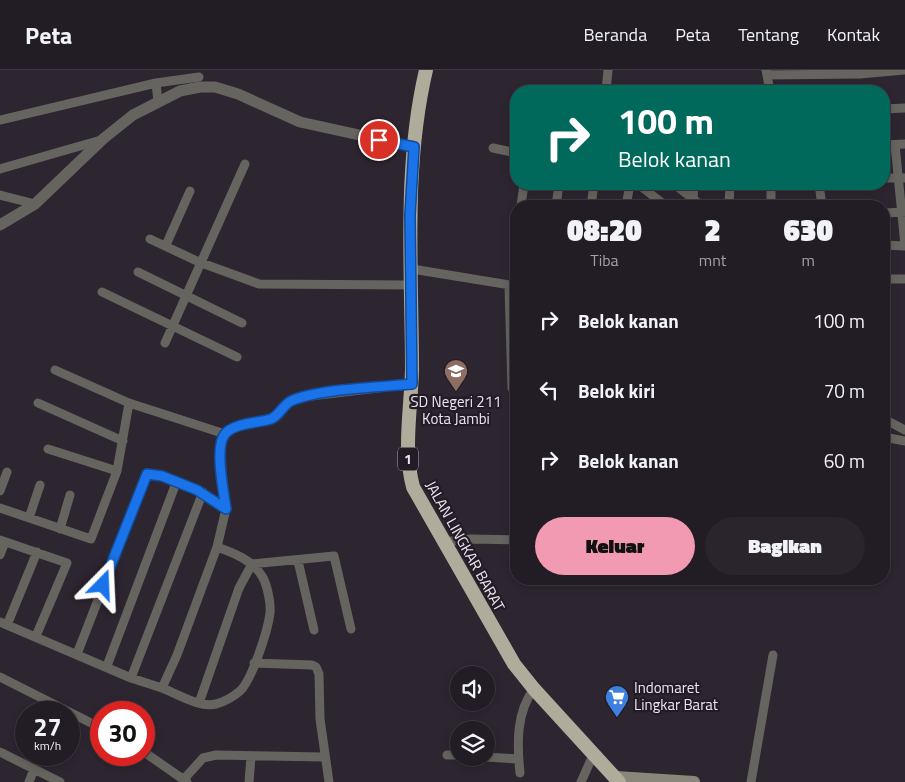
<!DOCTYPE html>
<html lang="id">
<head>
<meta charset="utf-8">
<style>
  :root { --surface:#221c24; --page:#2a252c; --text:#f1f3f6; --muted:#a2a1a6; --line:#3f3a41; --accent:#f19ab2 }
  body { margin:0; font-family:"Titillium Web",sans-serif; background:var(--page); color:var(--text); height:100vh; display:flex; flex-direction:column; font-size:19px; white-space:nowrap }
  * { box-sizing:border-box; margin:0 }
  p { font-size:16px; color:var(--muted) }
  .icon { flex:none; width:28px; height:28px; fill:none; stroke:currentColor; stroke-width:2; stroke-linecap:round; stroke-linejoin:round }
  .map { position:relative; flex:1; overflow:hidden }
  .drawer { position:absolute; left:510px; top:130px; width:380px; height:385px; display:flex; flex-direction:column; background:var(--surface); border-radius:20px; box-shadow:0 2px 8px #0003,0 0 0 1px var(--line) }
  .drawer>* { flex:none }
  .guide { position:absolute; left:510px; top:15px; width:380px; height:105px; border-radius:20px; box-shadow:0 2px 8px #0003,0 0 0 1px var(--line); background:#00695c; color:#fff; overflow:hidden }
  .fabs { position:absolute; left:450px; top:596px; display:grid; gap:10px }
  .fabs a { display:grid; place-items:center; width:45px; height:45px; border-radius:50%; background:var(--surface); box-shadow:0 2px 8px #0003,0 0 0 1px var(--line); font-size:25px }
  .speed { position:absolute; left:15px; top:631px; display:flex; gap:10px; font-size:25px; font-weight:700; text-align:center }
  .speed>* { display:grid; place-content:center; width:65px; height:65px; border-radius:50%; background:var(--surface); box-shadow:0 2px 8px #0003,0 0 0 1px var(--line); line-height:1 }
  .speed small { font-size:12px; font-weight:400 }
  .speed .limit { border:8px solid #d22; background:#fff; color:#111 }
  .pin { position:absolute; display:grid; place-items:center; width:42px; height:42px; color:#fff; margin:-21px; border:2px solid #fff; border-radius:50%; box-shadow:0 1px 5px #0007 }
  .me { position:absolute; width:55px; margin:-28px; rotate:21deg; stroke-linejoin:round; filter:drop-shadow(0 0 4px #0008) }
  .turn { display:flex; align-items:center; gap:18px; height:105px; padding:0 25px; font-size:22px }
  .turn .icon { width:65px; height:65px; stroke-width:2.5 }
  .turn b { display:block; font-size:35px; line-height:42px }
  .eta { display:flex; justify-content:space-evenly; align-items:center; height:85px; text-align:center }
  .eta b { font-size:30px; font-weight:800; line-height:35px }
  .action { display:flex; gap:10px; margin-top:auto; padding:10px 25px }
  .action a { flex:1; height:58px; border-radius:30px; background:var(--accent); color:#111; font-size:20px; font-weight:800; line-height:58px; text-align:center }
  .action a+a { background:var(--page); color:var(--text) }
  ul { padding:0; list-style:none }
  li { display:flex; align-items:center; gap:15px; height:70px; padding:0 25px }
  li div { flex:1 }
  li b { display:block; font-size:19px }
  li em { font-style:normal }
  header { display:flex; align-items:center; gap:30px; box-sizing:border-box; height:70px; padding:0 25px; background:var(--surface); border-bottom:1px solid var(--line) }
  header strong { font-size:24px }
  nav { display:flex; gap:28px; margin-inline-start:auto; font-size:18px }
  .map>svg:first-child { display:block }
  .lines { fill:none; stroke-linecap:round; stroke-linejoin:round }
  .minor { stroke:#66645e; stroke-width:9 }
  .tertiary { stroke:#66645e; stroke-width:11 }
  .secondary { stroke:#89867b; stroke-width:12 }
  .trunk { stroke:#b0ac9c; stroke-width:14 }
  .route-casing { stroke:#114b97; stroke-width:12 }
  .route { stroke:#1a73e8; stroke-width:9 }
  .labels { text-anchor:middle; stroke-width:4.5; stroke-linejoin:round; paint-order:stroke }
  .shield { fill:#231b26; stroke:#afa9b2; stroke-width:1 }
  .shield-label { font-size:14px; font-weight:bold; fill:#ebe6ee }
  .poi-label { font-size:15px; fill:#ebe6ee; stroke:#231b26 }
  .street-label { font-size:15px; fill:#ebe6ee; stroke:#231b26 }
</style>
</head>
<body>
<header>
<strong>Peta</strong>
<nav><a>Beranda</a><a>Peta</a><a>Tentang</a><a>Kontak</a></nav>
</header>
<div class="map">
<svg width="905" height="712" viewBox="0 0 905 712">
  <rect width="100%" height="100%" fill="#2d2530"/>
  <g class="lines">
    <path class="minor" d="M766 0 770 21
      M767 5 860 4 904 0
      M156 13 158 32
      M606 21 608 0
      M884 39 905 38
      M0 50 156 13 199 7
      M884 75 905 74
      M895 75 905 175
      M493 78 516 83
      M0 99 101 70
      M884 108H905
      M638 114 666 136
      M674 114 702 136
      M771 114V136
      M819 114 822 136
      M0 125 35 134
      M693 130 694 114
      M521 136 524 114
      M556 136 559 114
      M591 136 594 114
      M626 136 630 114
      M729 136 730 114
      M884 143 905 142
      M150 169 199 192 259 214 412 215
      M166 175 190 121
      M884 175 905 176
      M412 199 516 216
      M138 202 242 253
      M884 209H905
      M509 216 512 318 516 324
      M102 222 237 287
      M165 273 245 94
      M55 300 129 333
      M38 333 123 371
      M884 349 905 360
      M884 367 905 371
      M48 379 117 401 129 333 225 364
      M0 421 7 402
      M0 438 91 469 117 401
      M29 448 40 415
      M60 459 70 425
      M0 470 67 493 36 566
      M443 472 471 469 516 470
      M0 485 5 472
      M298 491 314 560
      M0 552 131 608 162 618 177 585 217 477 226 439 221 396V373L225 364 236 357 274 348 290 332 311 326 411 314
      M7 555 37 482
      M77 584 147 404 162 406 197 420 226 439
      M254 593 312 595 316 597 319 604 320 649 329 712
      M107 596 176 413
      M0 607 101 658
      M131 608 203 422
      M162 618C178 624 199 638 216 634 224 632 234 626 240 621 252 610 268 560 270 543 271 533 267 514 262 506 252 490 234 483 217 477
      M199 633 239 518 252 494 334 486 351 559
      M0 682 60 712
      M144 682 187 712
      M447 685H459
      M486 687 518 689
      M520 703C517 674 516 642 534 619
      M184 709 203 688 216 685 324 687
      M29 712 34 699
      M249 712 251 687
      M581 712 594 683
      M751 712 773 585"/>
    <path class="tertiary" d="M0 155 35 134 103 69 133 45 180 21 200 17H215L238 24 300 52 414 77"/>
    <path class="secondary" d="M616 707 694 712"/>
    <path class="trunk" d="M426 0C403 98 412 200 412 300 411 339 403 379 413 417L514 594 534 619 619 712"/>
  </g>
  <g class="lines">
    <g class="route-casing">
      <path id="route" d="M103 515 147 404 162 406 197 420 226 439C224 423 214 377 225 364 234 353 258 353 271 349 279 346 283 335 291 331 317 319 381 317 412 314L410 145 414 77 379 70"/>
    </g>
    <use href="#route" class="route"/>
  </g>
  <defs>
    <g id="school-pin" transform="scale(1.25)"><path d="M0 17L-7.5 6A9.5 9.5 0 1 1 7.5 6Z" fill="#8d6e63" stroke="#231b26"/><path d="M0-5L7-2L0 1L-7-2ZM-4 1L0 2.5L4 1V4Q0 6-4 4Z" fill="#fff"/></g>
    <g id="supermarket-pin" transform="scale(1.25)"><path d="M0 17L-7.5 6A9.5 9.5 0 1 1 7.5 6Z" fill="#3f7fe0" stroke="#231b26"/><path d="M-6-5.5h2.5l.6 2H6L4.5 2H-2.5L-4.4-4H-6ZM-1.5 3.2a1.3 1.3 0 1 0 .1 0ZM3 3.2a1.3 1.3 0 1 0 .1 0Z" fill="#fff"/></g>
  </defs>
  <g fill-rule="evenodd">
    <use href="#school-pin" x="456" y="301"/>
    <use href="#supermarket-pin" x="617" y="627"/>
  </g>
  <g class="labels">
    <rect class="shield" x="398" y="377.5" width="20" height="23" rx="4"/>
    <g class="shield-label">
      <text x="408" y="394">1</text>
    </g>
    <g class="poi-label">
      <text x="456" y="337">SD Negeri 211<tspan x="456" dy="17">Kota Jambi</tspan></text>
      <text x="634" y="623" text-anchor="start">Indomaret<tspan x="634" dy="17">Lingkar Barat</tspan></text>
    </g>
    <g class="street-label">
      <text transform="translate(465 476) rotate(61)" y="5">JALAN LINGKAR BARAT</text>
    </g>
  </g>
</svg>
<div class="fabs">
<a><svg class="icon" aria-label="sound" viewBox="0 0 24 24"><path d="M4 9h4l5-4v14l-5-4H4zM17 9q2 3 0 6"/></svg></a>
<a><svg class="icon" aria-label="layers" viewBox="0 0 24 24"><path d="M12 4l9 5-9 5-9-5zM3 14l9 5 9-5"/></svg></a>
</div>
<div class="speed"><div>27<small>km/h</small></div><div class="limit">30</div></div>
<div class="pin" style="left:379px;top:70px;background:#d93025"><svg class="icon" aria-label="arrive" viewBox="0 0 24 24"><path d="M6 21V4h12l-3 4 3 4H6"/></svg></div>
<svg class="me" style="left:103px;top:515px" viewBox="-20 -20 40 40"><path d="M0-17L14 15 0 8-14 15z" fill="#1a73e8" stroke="#fff" stroke-width="4"/></svg>
<div class="guide">
<div class="turn"><svg class="icon" aria-label="right" viewBox="0 0 24 24"><path d="M7 20v-9h11M14 6l5 5-5 5"/></svg><div><b>100 m</b>Belok kanan</div></div>
</div>
<section class="drawer">
<div class="eta">
<div><b>08:20</b><p>Tiba</p></div>
<div><b>2</b><p>mnt</p></div>
<div><b>630</b><p>m</p></div>
</div>
<ul>
<li><svg class="icon" aria-label="right" viewBox="0 0 24 24"><path d="M7 20v-9h11M14 6l5 5-5 5"/></svg><div><b>Belok kanan</b></div><em>100 m</em></li>
<li><svg class="icon" aria-label="left" viewBox="0 0 24 24"><path d="M17 20v-9H6M10 6l-5 5 5 5"/></svg><div><b>Belok kiri</b></div><em>70 m</em></li>
<li><svg class="icon" aria-label="right" viewBox="0 0 24 24"><path d="M7 20v-9h11M14 6l5 5-5 5"/></svg><div><b>Belok kanan</b></div><em>60 m</em></li>
</ul>
<div class="action"><a>Keluar</a><a>Bagikan</a></div>
</section>
</div>
</body>
</html>
